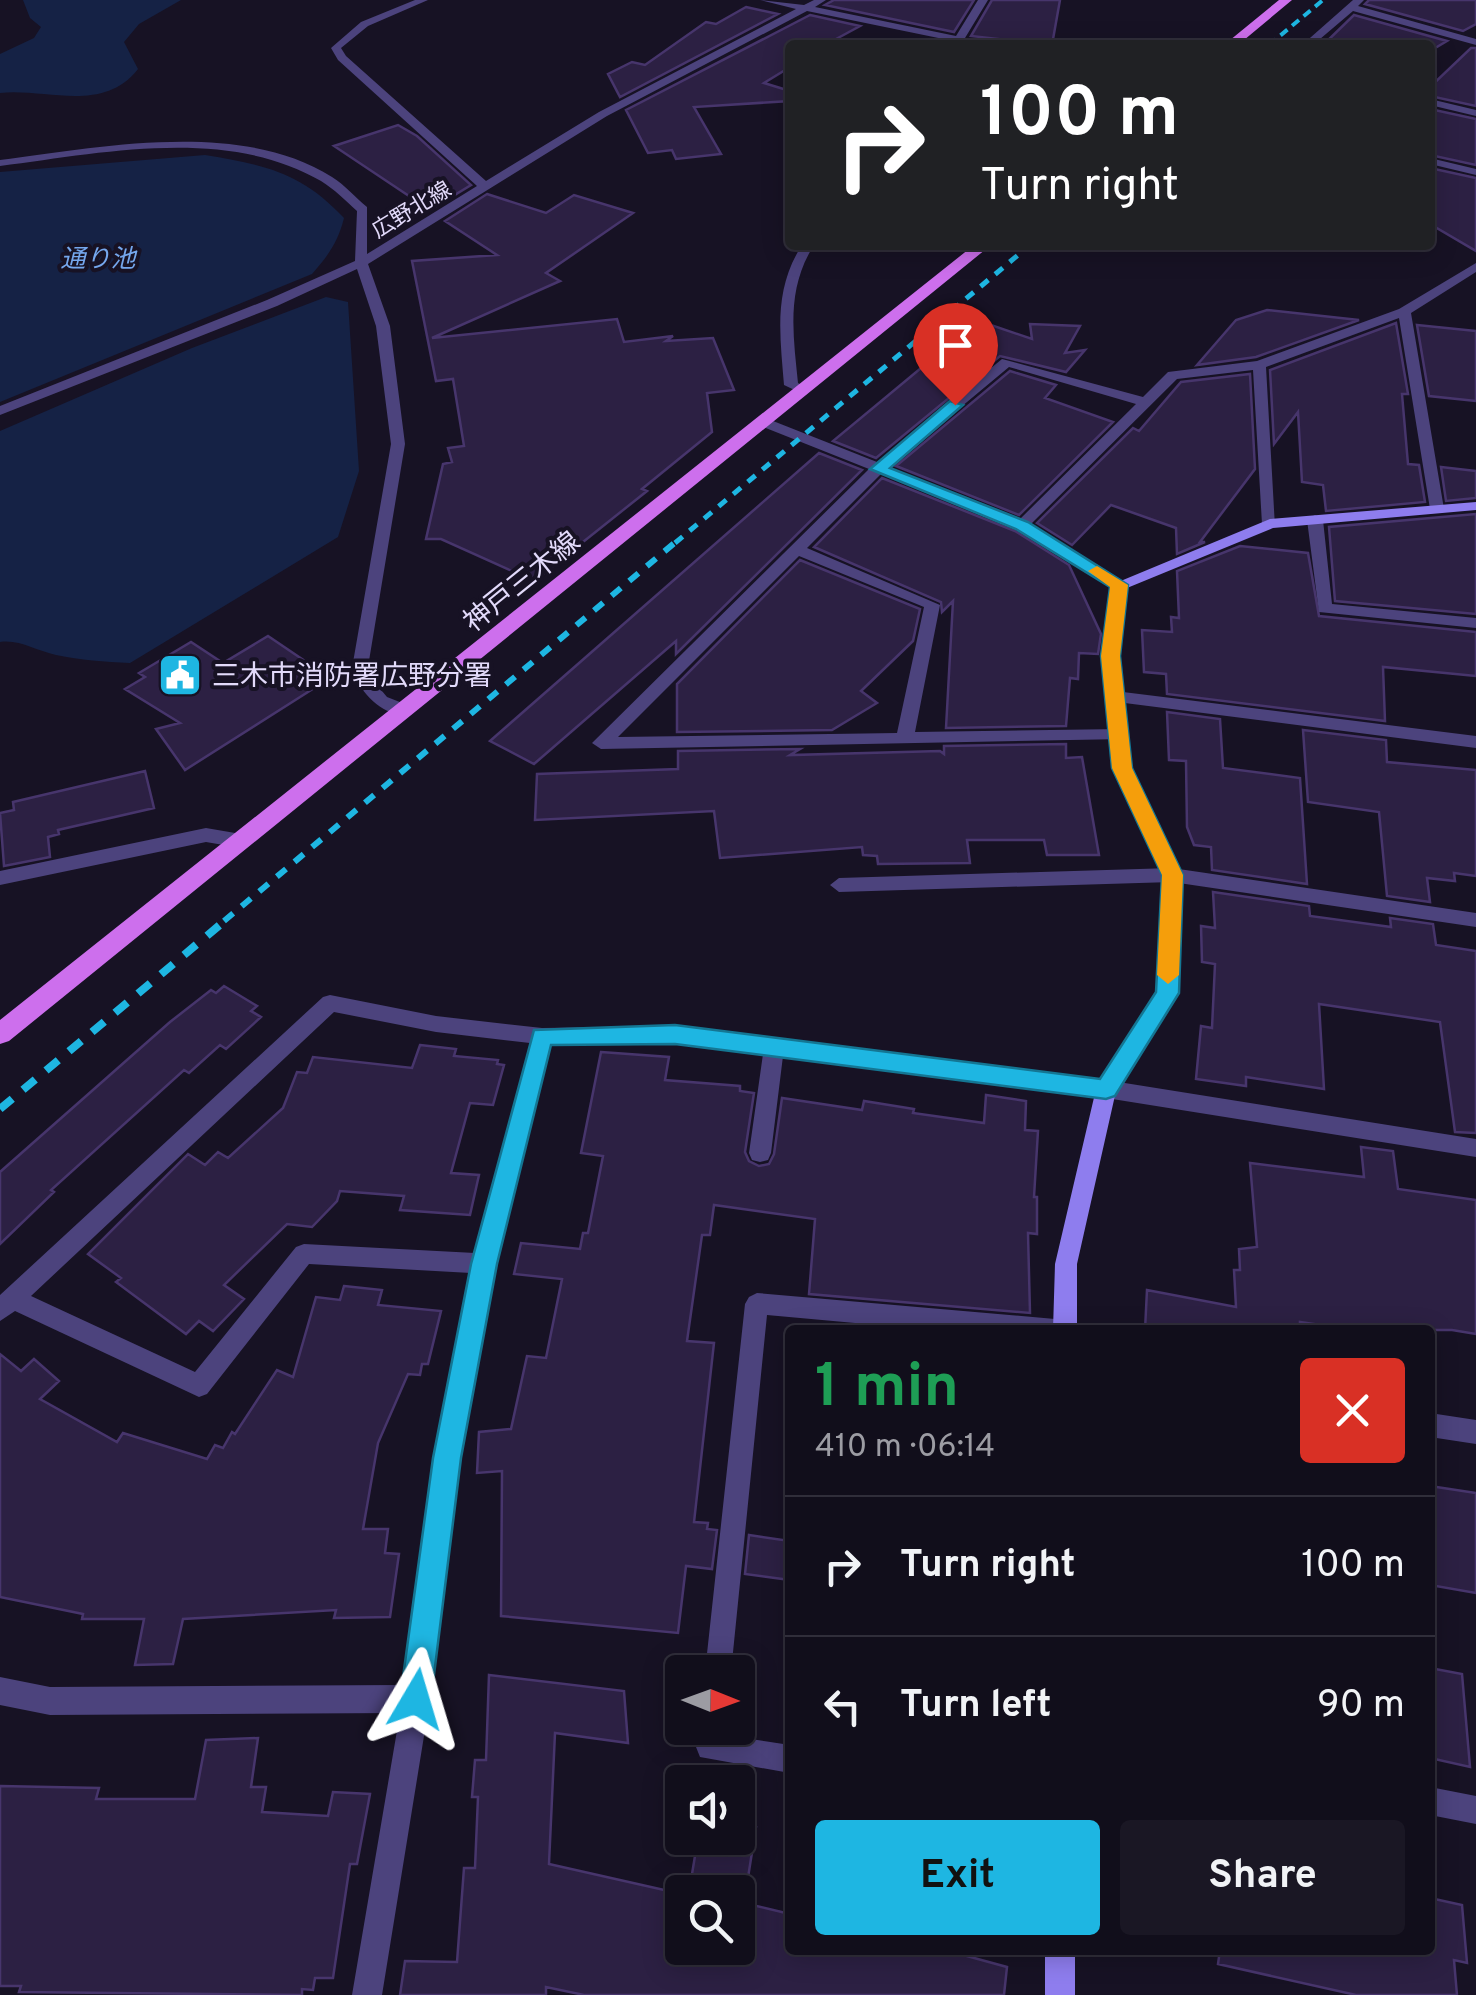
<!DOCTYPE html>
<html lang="en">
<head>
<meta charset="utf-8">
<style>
  :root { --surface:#110e1b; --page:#1a1724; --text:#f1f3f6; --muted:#9c9ca3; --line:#302e3a; --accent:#1eb6e2 }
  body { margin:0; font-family:Overpass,"Noto Sans JP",sans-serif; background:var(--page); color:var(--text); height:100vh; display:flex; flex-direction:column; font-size:38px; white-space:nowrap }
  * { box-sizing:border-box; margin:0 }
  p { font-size:32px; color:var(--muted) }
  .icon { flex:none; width:55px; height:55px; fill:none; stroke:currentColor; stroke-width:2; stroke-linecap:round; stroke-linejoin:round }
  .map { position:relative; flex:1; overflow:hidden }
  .panel { position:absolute; left:785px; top:1325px; width:650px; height:630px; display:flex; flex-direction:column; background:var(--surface); border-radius:10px; box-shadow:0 5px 25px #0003,0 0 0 2px var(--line) }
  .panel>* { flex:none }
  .hud { position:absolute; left:785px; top:40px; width:650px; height:210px; border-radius:10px; box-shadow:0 5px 25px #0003,0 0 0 2px var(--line); background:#202124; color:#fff; overflow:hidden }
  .needle { width:65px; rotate:91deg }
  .fabs { position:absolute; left:665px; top:1655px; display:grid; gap:20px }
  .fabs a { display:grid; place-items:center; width:90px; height:90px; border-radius:10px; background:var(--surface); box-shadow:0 5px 25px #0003,0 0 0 2px var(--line); font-size:50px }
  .pin { position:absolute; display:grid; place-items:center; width:85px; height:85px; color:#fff; margin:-102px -42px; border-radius:50% 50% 50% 0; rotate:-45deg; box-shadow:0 0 10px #0007 }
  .pin .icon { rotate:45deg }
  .me { position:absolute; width:110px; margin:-55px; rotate:7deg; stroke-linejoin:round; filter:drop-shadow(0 0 8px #0008) }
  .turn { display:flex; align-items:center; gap:35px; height:210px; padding:0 30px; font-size:45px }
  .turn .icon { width:130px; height:130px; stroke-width:2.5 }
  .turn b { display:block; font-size:70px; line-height:85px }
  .round { display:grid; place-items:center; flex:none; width:105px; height:105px; border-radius:10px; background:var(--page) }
  .head { display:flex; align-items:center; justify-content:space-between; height:170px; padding:0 30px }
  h1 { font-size:60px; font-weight:700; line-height:75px; color:#1e9e55 }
  .button { display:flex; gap:20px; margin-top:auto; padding:20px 30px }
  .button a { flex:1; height:115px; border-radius:10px; background:var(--accent); color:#111; font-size:40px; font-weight:700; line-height:115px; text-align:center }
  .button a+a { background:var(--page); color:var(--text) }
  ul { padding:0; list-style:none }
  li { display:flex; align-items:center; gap:30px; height:140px; padding:0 30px; border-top:2px solid var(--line) }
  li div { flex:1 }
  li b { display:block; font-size:38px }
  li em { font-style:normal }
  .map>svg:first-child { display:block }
  .water { fill:#152245 }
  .building { fill:#2c2043; stroke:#47356c; stroke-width:2.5 }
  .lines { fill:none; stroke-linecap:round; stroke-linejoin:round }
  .street { fill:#4c437d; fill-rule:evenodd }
  .secondary { fill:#8e7dee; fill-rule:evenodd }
  .primary { fill:#cd6fed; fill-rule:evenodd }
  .rail-far3 { stroke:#1eb6e2; stroke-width:4; stroke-dasharray:9 6; stroke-linecap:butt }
  .rail-far2 { stroke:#1eb6e2; stroke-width:5; stroke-dasharray:10 9; stroke-linecap:butt }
  .rail-far1 { stroke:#1eb6e2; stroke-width:6; stroke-dasharray:12 11; stroke-linecap:butt }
  .rail { stroke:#1eb6e2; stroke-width:8; stroke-dasharray:16 14; stroke-linecap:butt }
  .route { fill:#1eb6e2; stroke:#147693; stroke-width:2.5 }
  .slow { fill:#f59e0b }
  .labels { text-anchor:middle; stroke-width:8; stroke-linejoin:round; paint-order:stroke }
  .far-street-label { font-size:22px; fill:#e2dafa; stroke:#171224 }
  .far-water-label { font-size:25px; font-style:italic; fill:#75a7ed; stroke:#171224 }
  .street-label { font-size:28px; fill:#e2dafa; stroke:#171224 }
  .poi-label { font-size:28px; fill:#e2dafa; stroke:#171224; text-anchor:start }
</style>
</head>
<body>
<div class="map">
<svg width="1476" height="1995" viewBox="0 0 1476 1995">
  <rect width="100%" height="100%" fill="#171224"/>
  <path class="water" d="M23 0H181L139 24 124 42 138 69C103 114 46 88 0 93V54L34 38 41 27 30 18Z
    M205 155C265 165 301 172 344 218 338 242 328 256 312 274L0 402V172Z
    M326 297 348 302 359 471 338 537 130 663C104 662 81 660 56 655 37 651 19 639 0 642V431L192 348Z"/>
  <path class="building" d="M834 0H974L954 32 825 5Z
    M992 0H1060L1052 45 971 36Z
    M1369 0H1476V24L1463 31 1365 4Z
    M746 7 778 14 620 97 608 74 632 62 645 65 706 22 716 24Z
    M810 15 860 26 825 45H790V67L764 83 790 91V101L694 107 721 154 676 159 672 150 648 153 626 110Z
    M1354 15 1447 41 1430 51V45H1323Z
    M1471 48H1476V106L1430 96V87Z
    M1430 109 1476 119V165L1430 155Z
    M398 125 417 136 471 185 430 210 334 146Z
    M1430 168 1476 178V251L1430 224Z
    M487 194 546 213 574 195 633 213 546 273 560 281 432 338 617 319 624 342 673 336 666 341 713 338 734 390 707 393 712 432 642 489 647 491 534 581 441 539H426L443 464 452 462 448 448 464 446 453 379 436 381 412 261 497 255 445 221Z
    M1267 310 1359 320 1256 357 1197 365 1236 320Z
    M985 323 1032 339 1030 324 1080 326 1065 353 1085 350 1066 372 1000 356 876 458 833 441 973 325 980 327Z
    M1396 323 1408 394H1402L1408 464 1419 465 1425 502 1326 511 1323 485 1302 482 1298 412 1274 444 1270 370Z
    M1417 325 1476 331V401L1429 396Z
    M1010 371 1056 385 1045 398 1113 422 1019 515 896 466Z
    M1250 374 1255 469 1200 542H1205L1177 554 1176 528 1111 505 1072 545 1037 523 1133 428 1139 431 1181 382Z
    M819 453 862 470 676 654V641L534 764 490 741Z
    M1441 467 1476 471V498L1446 501Z
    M882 478 1015 531 1069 565 1101 634 1098 654 1079 653 1078 679 1070 678 1066 726 946 728 953 601 942 612 941 602 814 547Z
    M1476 514V614L1335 601 1329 527Z
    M1240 546 1308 553 1319 616 1476 632V676L1383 667 1385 721 1167 694 1166 674 1144 672 1142 630 1172 632 1171 617 1179 618 1177 571Z
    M800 560 920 609 913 641 861 691 877 703 832 730 677 732V684Z
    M268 636 330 678 185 770 156 729 180 723 125 689 145 677 139 673 191 642 223 663Z
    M1167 712 1220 719 1223 768 1300 778 1307 884 1212 870 1211 847 1194 845 1187 827 1186 761 1169 760Z
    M1303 730 1386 740 1387 762 1476 770V876L1454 873 1455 881 1427 878 1430 902 1387 896 1379 812 1308 802Z
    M1066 744V758L1082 757 1099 855H1047L1044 840H967L970 863 878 864 877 856 863 855 862 847 720 858 714 811 535 820 537 774 678 769V751L800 749 790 755 940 751 944 754V746Z
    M145 771 154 808 58 830 59 834 48 837 50 857 4 866 0 813 14 810 13 802Z
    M1213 892 1309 906 1310 916 1391 927 1390 918 1433 924 1436 945 1476 951V1133L1455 1132 1440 1022 1319 1004 1324 1089 1246 1077V1086L1196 1079 1201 1026 1212 1028 1215 964 1202 962 1201 926 1215 928Z
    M224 986 257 1006 251 1011 261 1017 226 1049 220 1045 189 1073 184 1070 51 1190 54 1192 0 1244V1172L170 1022 211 990 216 993Z
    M420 1045 456 1049 454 1056 498 1060 497 1064 504 1065 493 1105 470 1103 451 1173 479 1175 470 1215 400 1210 404 1196 340 1191 337 1201 312 1227 287 1224 224 1285 244 1299 213 1331 199 1321 186 1334 116 1282 121 1278 88 1254 188 1154 205 1165 218 1152 228 1158 283 1108 297 1072 307 1073 313 1057 412 1068Z
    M601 1052 669 1057 665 1080 740 1086V1091L754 1093 745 1152 749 1161 759 1166 769 1164 774 1154 782 1098 862 1110 864 1101 914 1109 913 1113 984 1123 986 1095 1026 1101 1025 1130 1038 1131 1034 1197H1037V1234L1028 1233 1030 1313 809 1294 815 1219 714 1205 710 1235H702L687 1341 714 1343 694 1522 708 1523 707 1529 717 1530 712 1569 686 1566 678 1633 501 1616 502 1471 477 1473 479 1432 511 1429 527 1356 546 1358 562 1279 514 1274 521 1243 580 1249 583 1233H588L603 1156 581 1153Z
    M1361 1147 1393 1151 1398 1189 1476 1200V1334L1452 1330H1354L1300 1322V1330H1145L1147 1290 1236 1307 1234 1270H1240L1239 1249 1257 1247 1250 1163 1364 1177Z
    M344 1286 382 1290 378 1305 441 1311 428 1364H422L420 1375 408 1374 378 1443 363 1529H388L385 1553 399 1554 390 1617 334 1618 336 1610 183 1619 173 1664 135 1665 144 1619H82L83 1614 0 1597V1354L21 1371 34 1359 59 1381 40 1399 117 1442 123 1433 207 1459 215 1445 223 1448 232 1432 235 1434 277 1370 293 1377 316 1297 340 1300Z
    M1430 1486 1476 1493V1593L1430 1585Z
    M749 1535 790 1541V1580L745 1574Z
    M1430 1668 1462 1674 1470 1767 1430 1758Z
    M489 1675 624 1691 628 1743 555 1733 549 1864 682 1894V1948H738V1892H689L698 1838H738V1823L756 1827 744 1903 790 1914V1950H945L1007 1967 1004 1995H584L546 1987V1995H400L405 1961 457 1962 464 1868H475L478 1797H472L475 1760H486Z
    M258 1738 251 1787H266L262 1812 328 1816 333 1792 370 1794 357 1864H350L333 1978H315L313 1990 302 1989V1995L19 1992 21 1986H0V1786L99 1788 96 1799H195L206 1740Z
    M1430 1898 1462 1905 1467 1963 1454 1960 1457 1995H1356L1218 1964 1220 1950H1430Z"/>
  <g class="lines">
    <path class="street" d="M415 0H428L368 26 341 48 346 56 486 181 599 112 796 9 760 0 804 5 814 0H826L815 7 956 36 978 0H988L965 38 990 45H951L953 41 807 11 607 116 368 264 390 326 405 444 367 673 387 697 410 706V714C382 718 365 694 351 674L391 444 376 326 357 269 277 306 0 415V406L267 300 355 261 357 211C346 201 334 189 321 181 226 126 103 153 0 166V160C101 147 241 119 332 177 345 185 356 198 367 207V254L477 186 338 60 331 48 361 22Z
      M1353 0H1364L1358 6 1476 39V45L1353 11 1313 45H1302Z
      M1430 99 1476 110V116L1430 105Z
      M1430 158 1476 169V175L1430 164Z
      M802 245H814C786 289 793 333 798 383L810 390 803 394 784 385C780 334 773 290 802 245Z
      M1476 263V272L1411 313 1444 509 1442 512H1432L1430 509 1399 318 1266 367 1275 527H1265L1262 524 1253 370 1177 379 1031 524 1125 582V588H1113L1017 528 881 474 807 548 940 605 915 732 1119 729 1128 735 1125 739 601 749 592 743 869 469 758 425V419H768L877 462 1002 359 1143 397 1168 372 1257 361 1399 309ZM1009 367 1136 404 1020 519 889 467ZM799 556 924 607 897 733 618 737Z
      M1315 515 1323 520 1332 604 1476 618V628L1319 612 1307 520Z
      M1115 691 1476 736V748L1109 701 1107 697Z
      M206 828 241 834 250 841 241 848 206 842 0 885V871Z
      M1172 868 1476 913V927L1172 882 839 892 830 885 839 878Z
      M330 995 436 1016 542 1028 675 1026 1106 1080 1476 1139V1157L1106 1098 783 1056 771 1153 768 1160 760 1162 752 1160 749 1153 763 1054 675 1042 550 1044 495 1264 459 1458 430 1699 382 1995H352L400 1713 50 1715 0 1705V1677L50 1687 404 1685 435 1458 471 1273 309 1264 207 1394 199 1397 15 1311 0 1321V1295L323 997ZM334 1012 436 1032 530 1043 475 1253 304 1244 296 1247 195 1372 31 1296Z
      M757 1293 1055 1319 1063 1322 1067 1330H932L767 1315 731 1672H705L745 1304 749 1297Z
      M1430 1413 1476 1420V1444L1430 1437Z
      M698 1728H726L725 1735 790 1745V1773L700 1757 696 1747Z
      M1430 1787 1476 1796V1824L1430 1815Z"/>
    <path class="secondary" d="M1476 502V510L1273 528 1127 588 1118 656 1131 768 1181 875 1178 993 1116 1091 1077 1264V1330H1053L1055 1264 1096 1089 1158 992 1163 875 1113 768 1102 656 1111 585 1270 519Z
      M1045 1950H1075V1995H1045Z"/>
    <path class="primary" d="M1279 0H1292L1238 45H1224Z
      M974 245H991L9 1041 0 1044V1020Z"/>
    <path class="rail-far3" d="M1269 45 1323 0"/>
    <path class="rail-far2" d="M675 543 1030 245"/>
    <path class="rail-far1" d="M224 921 678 540"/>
    <path class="rail" d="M0 1109 227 919"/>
  </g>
  <path class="route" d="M950 401 963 405 890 468 1028 522 1128 585 1120 656 1132 768 1183 875 1179 993 1115 1096 1106 1099 675 1044 551 1045 497 1264 461 1458 431 1699 427 1710 416 1715 405 1710 400 1699 433 1458 471 1264 534 1030 675 1025 1100 1079 1156 992 1162 875 1112 768 1101 656 1110 587 1016 529 870 469Z"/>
  <path class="slow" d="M1097 566 1128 585 1120 656 1132 768 1183 875 1179 975 1168 984 1157 975 1162 875 1112 768 1101 656 1110 587 1088 571Z"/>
  <defs>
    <g id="civic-square" transform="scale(2.25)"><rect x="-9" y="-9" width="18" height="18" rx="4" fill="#1eb6e2" stroke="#171224"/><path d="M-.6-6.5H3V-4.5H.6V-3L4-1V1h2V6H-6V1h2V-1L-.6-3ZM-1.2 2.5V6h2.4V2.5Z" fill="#fff"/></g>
  </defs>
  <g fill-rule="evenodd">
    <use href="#civic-square" x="180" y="675"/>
  </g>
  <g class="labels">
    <g class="far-street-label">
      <text transform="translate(411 209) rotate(-31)" y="8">広野北線</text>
    </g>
    <g class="far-water-label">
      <text x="98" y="267">通り池</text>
    </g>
    <g class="street-label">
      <text transform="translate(521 581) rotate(-39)" y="10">神戸三木線</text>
    </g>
    <g class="poi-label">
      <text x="212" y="685">三木市消防署広野分署</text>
    </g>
  </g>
</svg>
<div class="fabs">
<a><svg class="needle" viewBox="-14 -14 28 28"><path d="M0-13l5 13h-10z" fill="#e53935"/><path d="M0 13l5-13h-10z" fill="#9c9ca3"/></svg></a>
<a><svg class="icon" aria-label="sound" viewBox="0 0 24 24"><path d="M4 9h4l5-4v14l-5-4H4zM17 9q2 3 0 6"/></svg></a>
<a><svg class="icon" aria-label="search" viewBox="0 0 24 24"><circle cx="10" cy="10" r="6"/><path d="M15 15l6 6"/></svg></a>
</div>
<div class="pin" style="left:955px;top:405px;background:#d93025"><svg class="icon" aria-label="arrive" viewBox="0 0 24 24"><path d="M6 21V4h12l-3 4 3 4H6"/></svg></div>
<svg class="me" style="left:416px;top:1699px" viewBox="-20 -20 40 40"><path d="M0-17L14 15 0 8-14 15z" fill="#1eb6e2" stroke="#fff" stroke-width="4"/></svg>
<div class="hud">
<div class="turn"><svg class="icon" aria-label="right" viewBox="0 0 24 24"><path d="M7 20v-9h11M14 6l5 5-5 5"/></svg><div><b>100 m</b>Turn right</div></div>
</div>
<section class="panel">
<div class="head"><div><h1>1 min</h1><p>410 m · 06:14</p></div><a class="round" style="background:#d93025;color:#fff"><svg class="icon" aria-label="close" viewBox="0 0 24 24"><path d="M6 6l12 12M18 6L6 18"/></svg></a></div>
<ul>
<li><svg class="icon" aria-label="right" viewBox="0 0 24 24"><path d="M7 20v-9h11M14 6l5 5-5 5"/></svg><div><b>Turn right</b></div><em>100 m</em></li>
<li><svg class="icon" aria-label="left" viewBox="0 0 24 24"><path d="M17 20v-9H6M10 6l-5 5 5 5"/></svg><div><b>Turn left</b></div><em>90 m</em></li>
</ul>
<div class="button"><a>Exit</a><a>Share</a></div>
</section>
</div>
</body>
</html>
